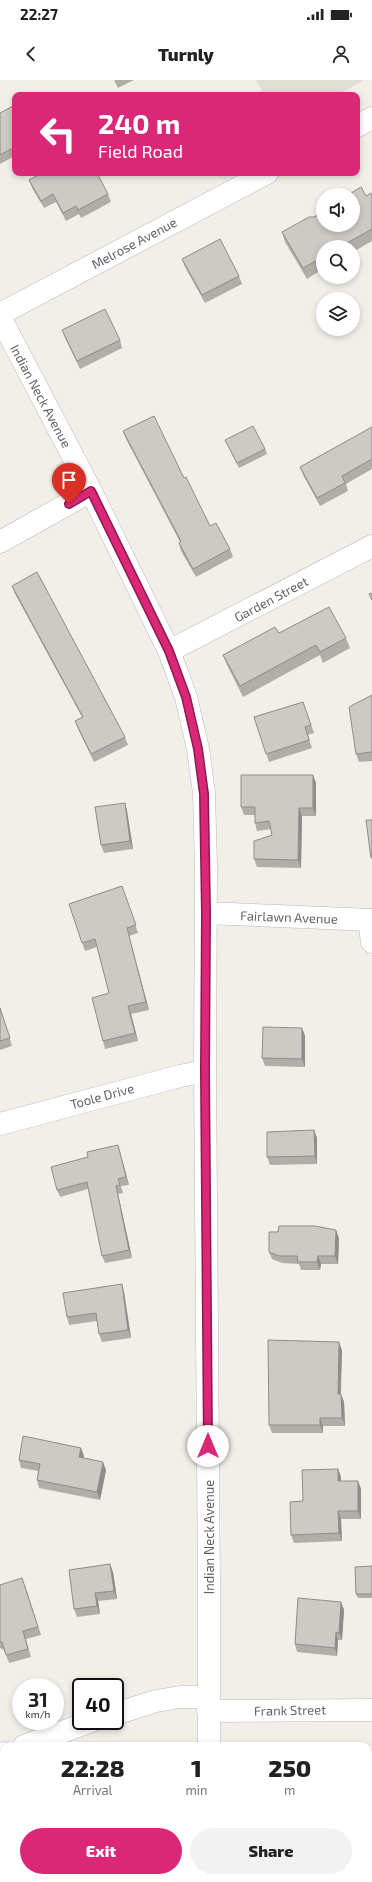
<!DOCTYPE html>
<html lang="en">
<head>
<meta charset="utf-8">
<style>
  :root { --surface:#fff; --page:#f2f2f2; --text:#222; --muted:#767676; --accent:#db2777 }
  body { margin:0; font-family:"Exo 2",sans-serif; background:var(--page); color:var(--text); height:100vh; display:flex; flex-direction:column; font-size:15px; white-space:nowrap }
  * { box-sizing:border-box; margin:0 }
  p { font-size:13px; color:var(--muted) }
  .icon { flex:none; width:22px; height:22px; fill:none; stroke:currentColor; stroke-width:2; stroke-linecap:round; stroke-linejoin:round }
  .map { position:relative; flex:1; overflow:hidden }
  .panel { position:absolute; left:0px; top:1662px; width:372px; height:140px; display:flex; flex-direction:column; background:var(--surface); border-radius:12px 12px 0 0; box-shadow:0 2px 6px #0003 }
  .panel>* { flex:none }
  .hud { position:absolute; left:12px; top:12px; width:348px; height:84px; border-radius:8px; box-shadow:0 2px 6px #0003; background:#db2777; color:#fff; overflow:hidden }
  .fabs { position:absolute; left:316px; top:108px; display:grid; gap:8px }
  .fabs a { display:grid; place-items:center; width:44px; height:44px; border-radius:50%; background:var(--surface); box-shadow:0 2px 6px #0003; font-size:20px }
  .speed { position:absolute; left:12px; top:1598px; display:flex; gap:8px; font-size:20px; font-weight:700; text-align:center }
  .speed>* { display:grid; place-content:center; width:52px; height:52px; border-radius:50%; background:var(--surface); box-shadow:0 2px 6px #0003; line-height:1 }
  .speed small { font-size:10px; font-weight:400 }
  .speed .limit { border:2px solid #111; border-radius:6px; background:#fff; color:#111 }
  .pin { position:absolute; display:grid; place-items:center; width:34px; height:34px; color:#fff; margin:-41px -17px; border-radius:50% 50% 50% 0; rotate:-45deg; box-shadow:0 0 4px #0007 }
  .pin .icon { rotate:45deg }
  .me { position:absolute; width:44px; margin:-22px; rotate:0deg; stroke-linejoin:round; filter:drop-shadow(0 0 3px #0008) }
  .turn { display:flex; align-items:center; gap:14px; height:84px; padding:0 20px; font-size:18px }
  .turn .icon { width:52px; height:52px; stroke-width:2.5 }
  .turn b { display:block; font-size:28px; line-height:34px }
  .eta { display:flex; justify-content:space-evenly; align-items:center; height:68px; text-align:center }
  .eta b { font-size:24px; font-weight:800; line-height:28px }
  .primary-button { display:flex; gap:8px; margin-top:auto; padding:8px 20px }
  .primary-button a { flex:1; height:46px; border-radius:24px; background:var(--accent); color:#fff; font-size:16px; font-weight:800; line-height:46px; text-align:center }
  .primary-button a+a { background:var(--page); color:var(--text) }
  .status { display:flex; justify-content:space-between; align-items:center; height:28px; padding:0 20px; background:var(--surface); direction:ltr }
  .status svg { height:11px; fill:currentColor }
  header { display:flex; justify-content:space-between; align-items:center; height:52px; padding:0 20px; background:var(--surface); font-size:18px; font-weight:800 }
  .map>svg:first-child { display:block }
  .education { fill:#e1ded6 }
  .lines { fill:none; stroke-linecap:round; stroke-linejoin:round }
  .minor-casing { stroke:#b5b8bc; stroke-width:23 }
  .minor { stroke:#fff; stroke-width:22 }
  .wall { fill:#afaea9 }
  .shaded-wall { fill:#8f8d8a }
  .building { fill:#cccac5; stroke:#8f8d8a }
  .route-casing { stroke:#8e194d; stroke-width:10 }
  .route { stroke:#db2777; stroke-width:7 }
  .labels { text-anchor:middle; stroke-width:3; stroke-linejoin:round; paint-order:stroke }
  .street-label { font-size:13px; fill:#5f6368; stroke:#fff }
</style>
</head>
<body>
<div class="status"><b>22:27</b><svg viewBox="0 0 49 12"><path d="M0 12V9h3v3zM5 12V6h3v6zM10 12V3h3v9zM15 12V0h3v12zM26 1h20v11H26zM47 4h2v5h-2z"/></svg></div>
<header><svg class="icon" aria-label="back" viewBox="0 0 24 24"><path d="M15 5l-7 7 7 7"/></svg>Turnly<svg class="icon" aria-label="person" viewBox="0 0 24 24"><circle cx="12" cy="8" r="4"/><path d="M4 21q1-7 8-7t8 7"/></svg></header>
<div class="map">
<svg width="372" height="1802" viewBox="0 0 372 1802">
  <rect width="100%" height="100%" fill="#f1efe8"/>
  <path class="education" d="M256 0H364L338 15H264Z"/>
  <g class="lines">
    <g class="minor-casing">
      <path id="minor" d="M357 46 372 38
        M0 234 267 93
        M0 237 91 411 169 571 186 617 198 669 204 713 206 787 205 991 209 1509V1666
        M0 462 91 411
        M169 571 372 466
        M207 833 372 840
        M369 840 372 862
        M0 1044 180 996 205 991
        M208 1631 372 1630
        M115 1634 156 1621 180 1617H209
        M24 1666 92 1641
        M0 1675 4 1673
        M209 1798V1802"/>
    </g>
    <use href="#minor" class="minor"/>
  </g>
  <path class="wall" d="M114 0H134L118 8Z
    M15 25V76L0 84V33Z
    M62 96 108 114 111 122 81 138 79 134 66 141 56 122 44 128 32 108 29 100Z
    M372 115V161L353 172V167H323V189L307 199 285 162 282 152 314 137 366 116Z
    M182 179 239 196 242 204 205 223 185 187Z
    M62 250 120 260 122 268 80 289 65 258Z
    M372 347V389L346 404 348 411 320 426 303 395 300 387Z
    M123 351 184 398 210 446 230 469 233 477 196 497 181 471 179 463 180 462 126 359Z
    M225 360 265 369 267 374 239 388Z
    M12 506 125 657 128 665 94 682 78 649 75 641 82 637 15 514Z
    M279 553 346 558 350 568 323 583 320 575 243 617 227 585 223 575Z
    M372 615V681L359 682 356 674Z
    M303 622 314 653 308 655 312 668 269 682 254 637Z
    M316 703V736H302L301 788 257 787 254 779 272 755 271 749 257 751 255 743V735H244L241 727Z
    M125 723 127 731 133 769 104 773 101 765Z
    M122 806 138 853 129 856 149 930 131 934 138 961 105 969 103 961 109 913 97 867 85 871 69 824Z
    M0 927 12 966 0 970Z
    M302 948 305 956V987L265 986 262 978Z
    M314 1050 317 1058V1084L270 1085 267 1077Z
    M120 1072 129 1105 121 1106 123 1113 118 1114 132 1178 105 1183 102 1176 88 1109 60 1117 57 1110Z
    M339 1158 338 1184H321L320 1190H301L299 1184 282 1183 272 1179 269 1172Z
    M124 1212 131 1258 102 1262 99 1254 97 1241 69 1245 67 1237Z
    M342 1270 341 1314 344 1322 345 1346H323V1353H272L269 1345Z
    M84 1376V1378L106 1390 100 1420 39 1408 37 1400 38 1391 21 1388 19 1380Z
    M338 1389 341 1397V1401H358L361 1409V1439H341L342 1461 294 1463 291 1455 303 1421Z
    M372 1486V1518H358L356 1514Z
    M113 1492 117 1519 98 1521 100 1534 77 1537 74 1529Z
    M0 1505H25L41 1555 26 1559 31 1577 9 1583 4 1570 0 1568Z
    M341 1522 344 1530 342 1560H338L337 1576 297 1572 295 1564Z"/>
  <path class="shaded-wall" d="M313 695 316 703V736L313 728Z
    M125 723 127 731 133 769 130 761Z
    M299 728 302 736 301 788 298 780Z
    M127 848 129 856 149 930 146 922Z
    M128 926 131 934 138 961 135 953Z
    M302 948 305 956V987L302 979Z
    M314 1050 317 1058V1084L315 1076Z
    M118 1065 120 1072 129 1105 126 1097Z
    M116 1106 118 1114 132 1178 129 1170Z
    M336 1150 339 1158 338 1184 335 1176Z
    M318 1176 321 1184 320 1190 317 1182Z
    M122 1204 124 1212 131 1258 128 1250Z
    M339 1262 342 1270 340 1322 338 1314Z
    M341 1314 344 1322 345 1346 342 1338Z
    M320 1338 323 1346V1353L320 1345Z
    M81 1368 84 1376 82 1385 79 1377Z
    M103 1382 106 1390 100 1420 97 1412Z
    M338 1389 341 1397V1409L338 1401Z
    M358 1401 361 1409V1439L358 1431Z
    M338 1431 341 1439 342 1461 339 1453Z
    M110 1484 113 1492 117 1519 114 1511Z
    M95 1513 98 1521 100 1534 97 1526Z
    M341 1522 344 1530 342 1560 339 1553Z
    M336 1552 338 1560 337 1576 335 1568Z
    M112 1798H114L115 1802H112Z
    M335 1798H338V1802H335Z"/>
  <path class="building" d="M15 25V67L0 75V33Z
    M42 93H60L62 96 67 93H97L108 114 78 130 76 126 63 133 53 114 41 121 29 100Z
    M361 107 366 116 371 113 372 115V149L340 167H323V177L303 188 282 152 309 137H314L323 132V145H353V115H348Z
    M220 159 239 196 202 215 182 179Z
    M105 229 120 260 77 281 62 250Z
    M154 336 184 398 186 397 210 446 216 443 230 469 193 489 179 463 181 461 123 351Z
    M253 346 265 369 237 383 225 360Z
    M372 347V379L342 396 345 403 317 418 300 387Z
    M37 492 125 657 91 674 75 641 83 637 12 506Z
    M372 513V520L369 514Z
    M329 527 346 558 320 572 316 565 240 606 223 575 275 547 279 553Z
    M372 615V672L356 674 349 627Z
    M303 622 311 645 305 647 309 660 266 674 254 637Z
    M241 695H313V728H299L298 780 254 779V761L272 755 269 741 255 743V727H241Z
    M125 723 130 761 101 765 95 727Z
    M366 740H372V778H371Z
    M122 806 136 845 127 848 146 922 128 926 135 953 103 961 92 918 109 913 95 859 82 863 69 824Z
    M0 928 10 958 0 961Z
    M263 947 302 948V979L262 978Z
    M314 1050 315 1076 267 1077V1052Z
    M118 1065 126 1097 118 1099 120 1105 116 1106 129 1170 102 1176 87 1102 57 1110 51 1087 88 1077 87 1072Z
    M279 1146H315L336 1150 335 1176H318L317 1182H298L297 1176H279L269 1172V1152H278Z
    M122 1204 128 1250 99 1254 96 1233 67 1237 63 1213Z
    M268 1260 339 1262 338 1314H341L342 1338H320V1345H269Z
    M23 1356 81 1368 79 1377 103 1382 97 1412 37 1400 40 1384 19 1380Z
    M338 1389V1401H358V1431H338L339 1453 291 1455 290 1422 303 1421 302 1390Z
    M110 1484 114 1511 95 1513 97 1526 74 1529 69 1490Z
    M372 1486V1514H356L355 1487Z
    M22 1498 38 1547 23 1551 28 1569 6 1575 2 1562 0 1561V1505Z
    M298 1518 341 1522 339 1553 336 1552 335 1568 295 1564Z
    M43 1798H112V1802H44Z
    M280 1798H335V1802H280Z"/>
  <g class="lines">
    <g class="route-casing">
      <path id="route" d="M69 424 91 411 169 571 186 617 198 669 204 714 206 833 205 992 208 1366"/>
    </g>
    <use href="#route" class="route"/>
  </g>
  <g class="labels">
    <g class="street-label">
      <text transform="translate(134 163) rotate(-28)" y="5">Melrose Avenue</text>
      <text transform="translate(41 316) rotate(62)" y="5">Indian Neck Avenue</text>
      <text transform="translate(271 519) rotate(-28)" y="5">Garden Street</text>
      <text transform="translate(289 837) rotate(2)" y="5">Fairlawn Avenue</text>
      <text transform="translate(102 1016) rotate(-15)" y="5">Toole Drive</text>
      <text transform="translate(209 1457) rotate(-90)" y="5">Indian Neck Avenue</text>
      <text transform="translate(290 1630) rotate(-1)" y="5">Frank Street</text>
    </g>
  </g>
</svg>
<div class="fabs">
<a><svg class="icon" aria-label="sound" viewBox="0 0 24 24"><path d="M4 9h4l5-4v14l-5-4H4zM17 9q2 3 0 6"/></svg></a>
<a><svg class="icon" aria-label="search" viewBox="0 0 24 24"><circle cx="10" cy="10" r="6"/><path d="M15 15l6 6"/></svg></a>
<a><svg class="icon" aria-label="layers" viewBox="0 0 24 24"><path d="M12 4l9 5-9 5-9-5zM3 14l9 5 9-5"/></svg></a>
</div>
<div class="speed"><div>31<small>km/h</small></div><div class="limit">40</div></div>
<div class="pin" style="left:69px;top:424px;background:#d93025"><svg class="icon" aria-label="arrive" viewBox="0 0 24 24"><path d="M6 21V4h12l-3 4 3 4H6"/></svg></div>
<svg class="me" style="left:208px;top:1366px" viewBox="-20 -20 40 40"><circle r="19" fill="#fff"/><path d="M0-13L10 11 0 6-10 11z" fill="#db2777"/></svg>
<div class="hud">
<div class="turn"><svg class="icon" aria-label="left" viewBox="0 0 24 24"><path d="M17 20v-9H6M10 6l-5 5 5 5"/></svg><div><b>240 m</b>Field Road</div></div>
</div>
<section class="panel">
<div class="eta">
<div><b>22:28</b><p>Arrival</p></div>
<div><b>1</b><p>min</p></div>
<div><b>250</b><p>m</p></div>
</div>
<div class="primary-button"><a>Exit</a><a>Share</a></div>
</section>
</div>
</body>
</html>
